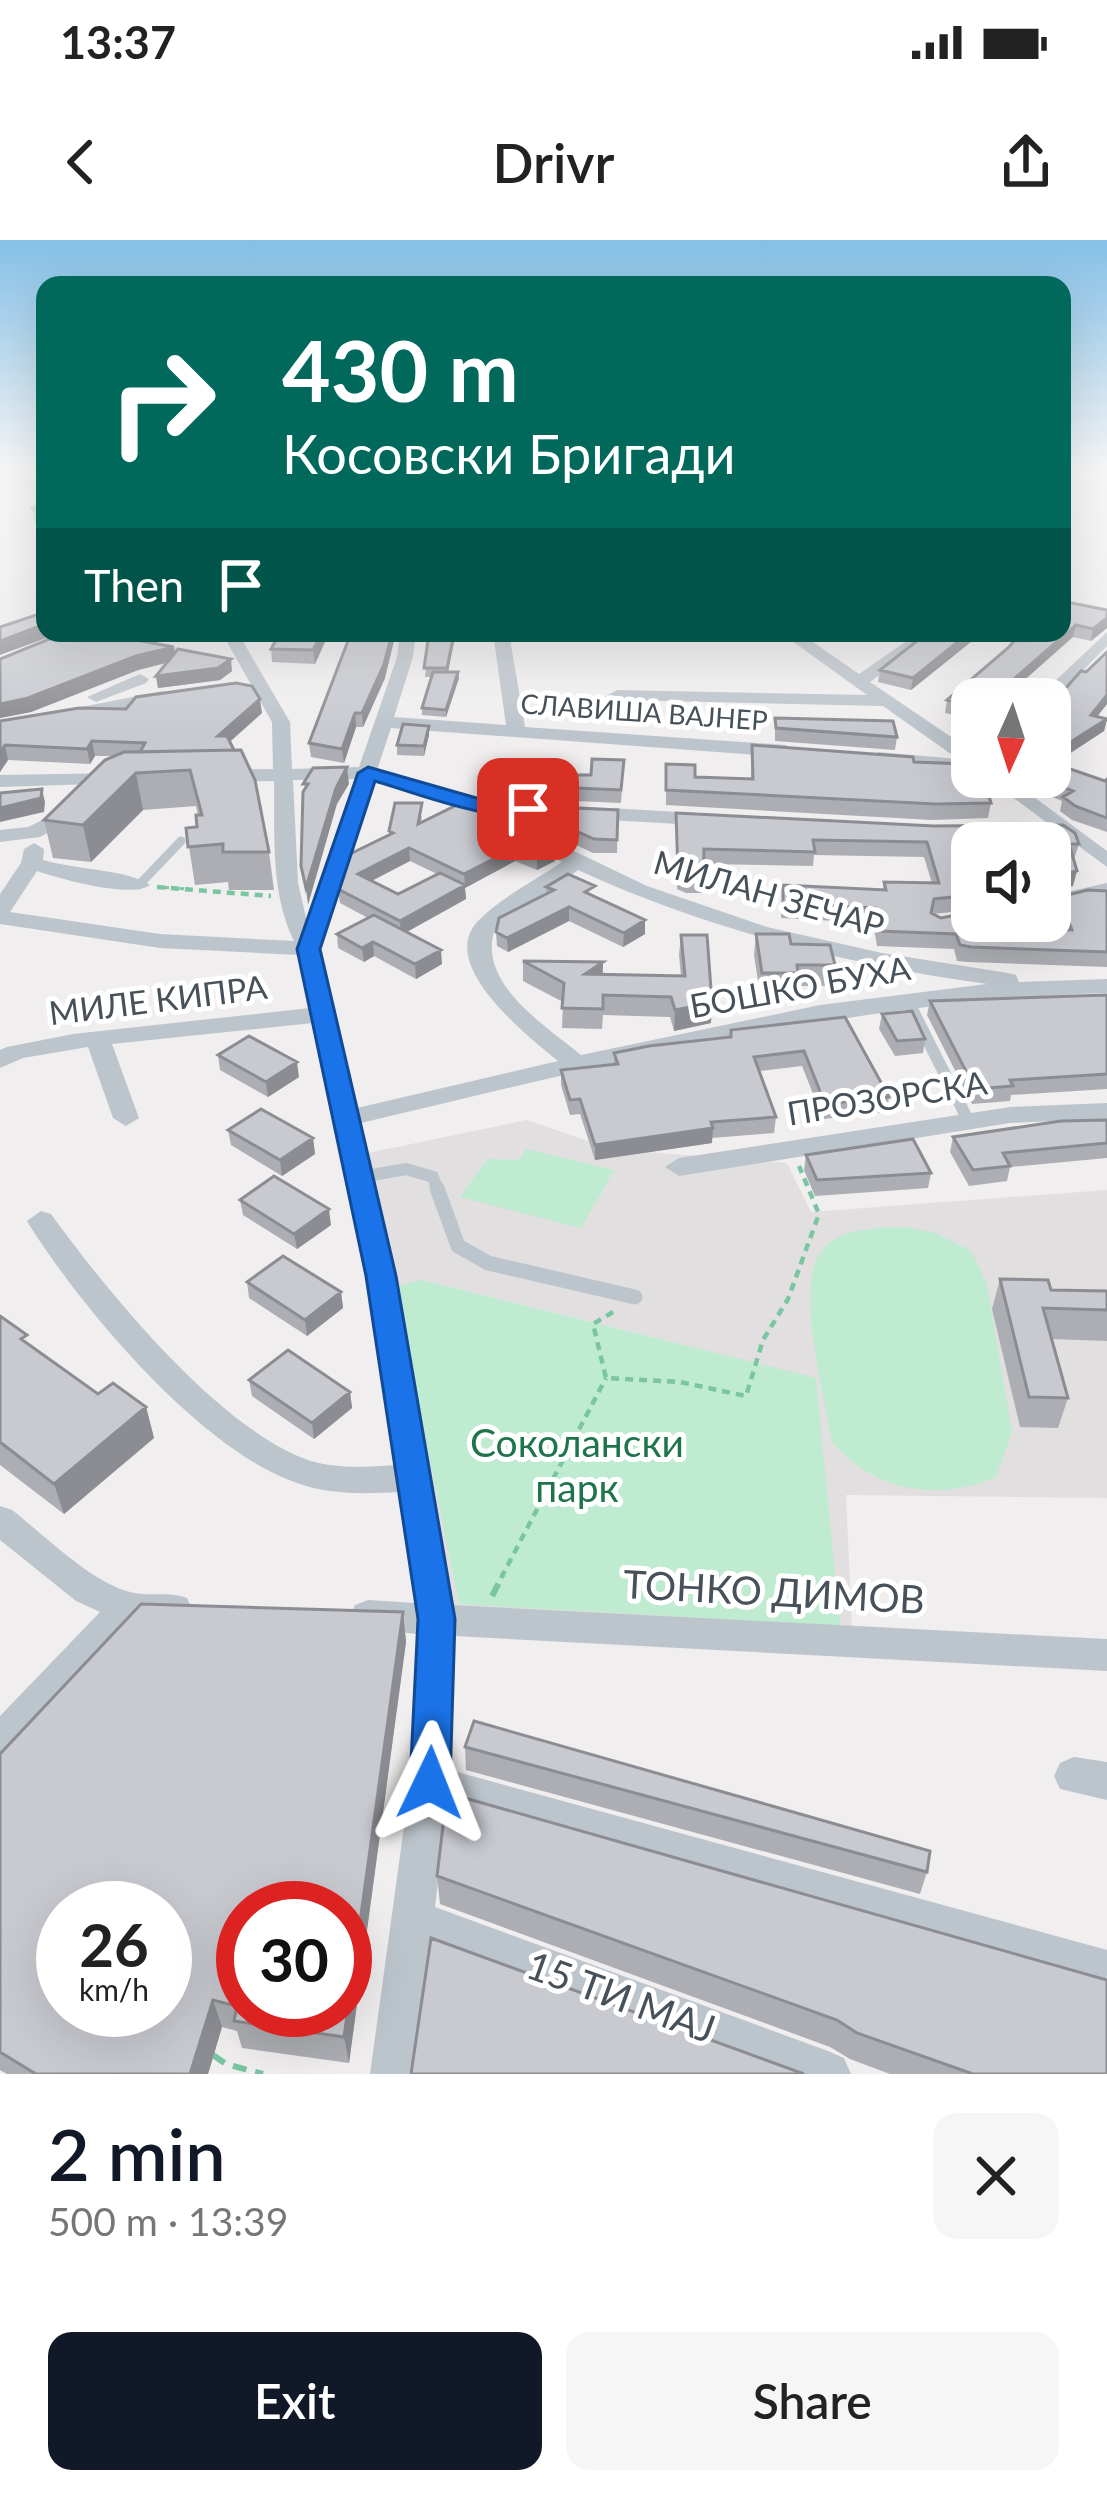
<!DOCTYPE html>
<html lang="en">
<head>
<meta charset="utf-8">
<style>
  :root { --surface:#fff; --page:#f6f6f6; --text:#222; --muted:#767676; --accent:#111827 }
  body { margin:0; font-family:Lato,sans-serif; background:var(--page); color:var(--text); height:100vh; display:flex; flex-direction:column; font-size:45px; white-space:nowrap }
  * { box-sizing:border-box; margin:0 }
  p { font-size:39px; color:var(--muted) }
  .icon { flex:none; width:66px; height:66px; fill:none; stroke:currentColor; stroke-width:2; stroke-linecap:round; stroke-linejoin:round }
  .map { position:relative; height:1834px; overflow:hidden }
  .drawer { display:flex; flex-direction:column; background:var(--surface); flex:1 }
  .drawer>* { flex:none }
  .hud { position:absolute; left:36px; top:36px; width:1035px; height:366px; border-radius:24px; box-shadow:0 12px 48px #0002; background:#00695c; color:#fff; overflow:hidden }
  .needle { width:78px; rotate:183deg }
  .controls { position:absolute; left:951px; top:438px; display:grid; gap:24px }
  .controls a { display:grid; place-items:center; width:120px; height:120px; border-radius:24px; background:var(--surface); box-shadow:0 12px 48px #0002; font-size:60px }
  .speed { position:absolute; left:36px; top:1641px; display:flex; gap:24px; font-size:60px; font-weight:700; text-align:center }
  .speed>* { display:grid; place-content:center; width:156px; height:156px; border-radius:50%; background:var(--surface); box-shadow:0 12px 48px #0002; line-height:1 }
  .speed small { font-size:30px; font-weight:400 }
  .speed .limit { border:18px solid #d22; background:#fff; color:#111 }
  .pin { position:absolute; display:grid; place-items:center; width:102px; height:102px; color:#fff; margin:-51px; border-radius:24px; box-shadow:0 6px 18px #0006 }
  .me { position:absolute; width:132px; margin:-66px; rotate:2deg; stroke-linejoin:round; filter:drop-shadow(0 0 9px #0008) }
  .turn { display:flex; align-items:center; gap:42px; height:252px; padding:0 48px; font-size:54px }
  .turn .icon { width:156px; height:156px; stroke-width:2.5 }
  .turn b { display:block; font-size:84px; line-height:102px }
  .then { display:flex; align-items:center; height:114px; padding:0 48px; background:#0003; gap:24px; font-size:45px }
  .round { display:grid; place-items:center; flex:none; width:126px; height:126px; border-radius:24px; background:var(--page) }
  .summary { display:flex; align-items:center; justify-content:space-between; height:204px; padding:0 48px }
  h1 { font-size:72px; font-weight:600; line-height:90px; color:var(--accent) }
  .action { display:flex; gap:24px; margin-top:auto; padding:24px 48px }
  .action a { flex:1; height:138px; border-radius:24px; background:var(--accent); color:#fff; font-size:48px; font-weight:600; line-height:138px; text-align:center }
  .action a+a { background:var(--page); color:var(--text) }
  .status { display:flex; justify-content:space-between; align-items:center; height:84px; padding:0 60px; background:var(--surface); direction:ltr }
  .status svg { height:33px; fill:currentColor }
  header { display:flex; justify-content:space-between; align-items:center; height:156px; padding:0 48px; background:var(--surface); font-size:54px; font-weight:600 }
  .map>svg:first-child { display:block }
  .education { fill:#e1dfdf }
  .green { fill:#bfebd0 }
  .lines { fill:none; stroke-linecap:round; stroke-linejoin:round }
  .path-far2 { stroke:#7ac6a1; stroke-width:3; stroke-dasharray:4.5 3; stroke-linecap:butt }
  .path-far1 { stroke:#7ac6a1; stroke-width:4.5; stroke-dasharray:8 6; stroke-linecap:butt }
  .path { stroke:#7ac6a1; stroke-width:6; stroke-dasharray:14 9; stroke-linecap:butt }
  .service-far2 { stroke:#bdc5cc; stroke-width:9 }
  .service-far1 { stroke:#bdc5cc; stroke-width:12 }
  .service { stroke:#bdc5cc; stroke-width:15 }
  .minor { fill:#bdc5cc; fill-rule:evenodd }
  .wall { fill:#acaeb3; fill-rule:evenodd }
  .shaded-wall { fill:#8c8d92 }
  .building { fill:#c8cad0; stroke:#8c8d92; stroke-width:3; fill-rule:evenodd }
  .route { fill:#1a73e8; stroke:#114b97; stroke-width:3 }
  .labels { text-anchor:middle; stroke-width:10; stroke-linejoin:round; paint-order:stroke }
  .far-street-label { font-size:27px; fill:#475159; stroke:#fff }
  .street-label { font-size:33px; fill:#475159; stroke:#fff }
  .near-park-label { font-size:39px; fill:#1e754b; stroke:#fff }
  .near-street-label { font-size:39px; fill:#475159; stroke:#fff }
</style>
</head>
<body>
<div class="status"><b>13:37</b><svg viewBox="0 0 49 12"><path d="M0 12V9h3v3zM5 12V6h3v6zM10 12V3h3v9zM15 12V0h3v12zM26 1h20v11H26zM47 4h2v5h-2z"/></svg></div>
<header><svg class="icon" aria-label="back" viewBox="0 0 24 24"><path d="M15 5l-7 7 7 7"/></svg>Drivr<svg class="icon" aria-label="share" viewBox="0 0 24 24"><path d="M12 15V3M7 8l5-5 5 5M5 13v7h14v-7"/></svg></header>
<div class="map">
<svg width="1107" height="1834" viewBox="0 0 1107 1834">
  <rect width="100%" height="100%" fill="#f0eeee"/>
  <path class="education" d="M527 880 611 909 787 923 811 972 1107 950V1258L846 1255 852 1391 447 1368 368 913Z"/>
  <path class="green" d="M526 909 614 930 581 988 460 957 488 919 519 920Z
    M906 987 935 993 971 1011 987 1044 1012 1192 996 1237C938 1262 875 1252 832 1202 825 1158 796 1052 819 1015 836 987 877 988 906 987Z
    M422 1040 816 1138 840 1386 459 1364 395 1047Z"/>
  <g class="lines">
    <path class="path-far2" d="M157 647 189 649"/>
    <path class="path-far1" d="M157 647 271 656
      M613 1072 593 1084 606 1138 680 1142 746 1156 763 1100 788 1059 819 974 799 926
      M501 1338 606 1138"/>
    <path class="path" d="M492 1356 503 1335
      M213 1815 226 1824 263 1834"/>
    <path class="service-far2" d="M139 645 181 601"/>
    <path class="service-far1" d="M1050 662 1107 649
      M908 761 969 882
      M361 937 406 929 433 937 438 951"/>
    <path class="service" d="M437 948 458 1006 488 1023 635 1057"/>
    <path class="minor" d="M15 231 45 248V258L0 232Z
      M1107 392V406L1051 463 1036 459Z
      M222 393H238L290 482 292 529 359 527 397 417 400 393H416L413 417 394 477 506 485 493 393H509L525 487 786 505 795 511 786 517 391 488 377 530 487 561 713 574 723 580 713 586 486 573 374 541 320 709 357 868 558 821C528 796 436 725 478 681 500 658 536 640 562 622L519 598V590L526 588 647 646 767 687 882 713 1008 733 1016 735 1019 742 1107 739V753C846 761 612 824 361 883L396 1036 452 1365 1107 1399V1431L454 1396 450 1530 1107 1710V1754L447 1567 435 1667 828 1811 844 1818 851 1834H767L431 1708 416 1834H370L410 1543 417 1394 355 1387 350 1376 355 1365 368 1360 415 1363 399 1252C364 1254 330 1255 297 1243 200 1210 80 1067 27 981L41 971 51 974C107 1051 220 1191 311 1221 337 1229 368 1227 395 1225L366 1036 313 783 112 804 139 878 126 886 113 878 88 807 23 818 0 828V810L7 807 73 794 310 768 299 715 160 708 0 684V654L21 623 24 609 34 603 44 609 43 620C71 629 130 630 150 645 131 659 61 639 37 631L10 672 160 694 294 701C270 651 275 596 274 541L217 542 207 536 217 530 273 529 272 482ZM355 539 307 682 298 643 293 540ZM578 630C709 690 845 724 987 744L820 765 581 815C546 786 476 743 495 689Z
      M656 393H730L722 398H664Z
      M781 393H800L859 434 918 393H937L870 442 972 511V532L871 522 869 518 878 512 958 519 883 466 617 460 608 455 617 450 867 455Z
      M140 434 149 439 146 443 96 462 87 457Z
      M163 451 172 456 169 460 0 493V483Z
      M119 533 129 539 126 543 0 547V535Z
      M985 537H1007L1107 611V627Z
      M73 565 80 567V575L40 597 0 602V590L28 587Z
      M1107 863V879L1010 883 679 936 665 927 679 918 1010 867Z
      M0 1266 12 1270C43 1294 92 1343 130 1352 149 1357 168 1351 187 1358L192 1369 187 1380 174 1385 135 1384 14 1516 0 1521V1476L100 1372 76 1361 0 1300Z
      M1074 1517 1107 1522V1560L1060 1549 1054 1536 1060 1523Z"/>
  </g>
  <path class="wall" d="M45 261V289L35 283 32 268Z
    M1107 370V388L1091 401 1073 397 972 459V479L945 473 947 460 1008 408Z
    M64 393H219V397L124 394V397L174 407 175 413 232 431 220 440 158 448 156 436 167 423 138 430 31 472 0 478V419Z
    M242 393H329L315 424 272 422 271 409 277 399 246 398Z
    M429 393 448 432 459 438 446 477 422 475V468L431 437H425Z
    M927 393H982L911 450 878 442 880 430Z
    M1107 412V464L1097 476 1107 479 1104 491 1054 524 1105 541 1107 539V592L1072 580 1060 571 1062 561 1029 547 1030 539 1022 537H1050V466L1081 431 1086 432Z
    M385 438 363 487H356L344 523 311 517 309 503Z
    M262 473 230 502 269 612 274 650H229L228 642 195 645 186 588 197 587 198 575 196 566 143 570 91 622 53 618 44 580 114 516H95L90 524 8 520 0 532V481Z
    M775 478 897 497 895 510 775 501Z
    M429 486V495L424 516 397 515V505Z
    M752 505 914 522 975 550 991 563 988 578 932 580 666 565V524L695 537 751 539Z
    M624 520 621 563 576 561 577 535H591Z
    M467 560 555 621 537 630 515 621 465 648 466 659 407 692 442 724 416 739 374 716 364 722 338 708 337 694 368 678 340 663 338 649 389 595V591L422 576 421 582ZM410 621 437 634 398 654 372 641Z
    M575 568 618 570 617 613H593L574 604Z
    M676 573 1079 604 1074 619 1073 646 1050 651V603H972V670L932 674 941 678 990 688 1062 690 1055 672 1059 657 1107 651V727L968 722 957 721 954 709 877 706 873 683 781 678 783 645 883 650 884 642 932 643 924 617 814 615 813 626 704 624 702 653H686L677 649Z
    M546 647 595 657 645 680V694L623 707 569 681 508 712 497 706 496 692 546 655Z
    M756 694 791 704 835 725 832 746H797L796 755 760 754 754 715Z
    M681 695 712 763 711 783 674 791 670 777 603 775 602 789 562 788 563 762 523 741V721L603 722V734L681 736 679 715Z
    M1107 755V849L1011 855 1010 861 972 864 927 775 930 761Z
    M882 774 925 799 923 813 895 816 879 789Z
    M845 777 889 857 887 872 823 879 802 826 759 831 776 877 774 893 712 898V903L595 920 580 874 570 875 561 845V830L614 824V813L730 797 731 790Z
    M218 815 299 837 268 857 220 830Z
    M1107 880V918L1010 927 1007 941 969 946 950 912 953 897Z
    M228 890 313 898 315 914 282 936 231 905Z
    M806 915 931 933 928 948 815 956 804 930Z
    M240 960 331 985 297 1009 243 975Z
    M1000 1039 1051 1050 1107 1051V1101L1052 1099 1068 1158 1058 1188 1020 1187 992 1069Z
    M247 1042 341 1052 343 1068 307 1096 249 1058Z
    M0 1076 31 1106 98 1154 146 1167 154 1198 64 1274 0 1225Z
    M249 1140 350 1152 352 1168 314 1199 252 1156Z
    M403 1372 406 1402 349 1823 242 1808 237 1791 222 1787 208 1834H7L0 1830V1514Z
    M465 1507 927 1632 920 1654 466 1530Z
    M437 1636 1107 1834H890L850 1819 830 1807 440 1664Z"/>
  <path class="shaded-wall" d="M1107 378V388L1091 401 1093 389Z
    M45 384V393H60L0 415V401Z
    M1076 385 1073 397 1003 459H991Z
    M322 393H329L315 424 313 410Z
    M392 393H396L385 438 363 487 362 473Z
    M454 393H456L447 437V428Z
    M969 393H982L911 450 913 438Z
    M174 407 176 420 138 430 31 472 0 478V464L136 416Z
    M231 419 232 431 220 440 158 448 156 436Z
    M458 432 459 438 446 477V470Z
    M1107 455V464L1088 488 1091 475Z
    M260 459 262 473 220 510 218 496Z
    M355 473 356 487 344 523 342 509Z
    M1107 479 1104 491 1050 526V515Z
    M429 486V495L424 516V506Z
    M92 501 95 516 90 524 87 509Z
    M5 505 8 520 0 532V512Z
    M347 527 349 544 337 564 308 665 306 648 336 548Z
    M136 533 143 570 91 622 83 585Z
    M42 549 45 562 44 572 0 582V568Z
    M409 608 410 621 359 647 358 634Z
    M515 608V621L465 648 466 659 401 695 400 681 465 645 464 634Z
    M555 608V621L537 630V617Z
    M1077 631 1073 646 1050 651 1051 637Z
    M569 667V681L508 712 507 698Z
    M645 680V694L623 707 624 693Z
    M373 702 374 716 364 722 362 708Z
    M441 710 442 724 416 739 415 724Z
    M603 722 602 742 585 734Z
    M712 763 711 783 674 791 675 770Z
    M297 822 299 837 268 857 266 842Z
    M713 888 712 903 595 920V905Z
    M313 898 315 914 282 936 280 920Z
    M329 969 331 985 297 1009 294 994Z
    M341 1052 343 1068 307 1096 305 1080Z
    M350 1152 352 1168 314 1199 312 1183Z
    M146 1167 154 1198 64 1274 54 1244Z
    M403 1372 406 1402 349 1823 344 1797Z
    M213 1760 222 1787 208 1834H190Z"/>
  <path class="building" d="M45 261V275L32 268Z
    M1062 361 1107 370V378L1093 389 1076 385 991 459H972V466L947 460 1008 408 1021 393H1062Z
    M45 372V384L0 401V387Z
    M64 393H120V397L174 407 136 416 28 458 0 464V419Z
    M280 393H322L313 410 271 409Z
    M351 393H392L384 424 362 473H355L342 509 309 503Z
    M429 393H454L447 428H424Z
    M927 393H969L913 438 880 430Z
    M178 409 231 419 218 428 156 436Z
    M1107 412V455L1091 475 1107 479 1050 515V466L1081 431 1086 432Z
    M433 432H458L446 470 422 468Z
    M236 443 252 446 260 459 218 496H227L234 510 140 512 145 503 92 501 87 509 5 505 0 512V481L79 468 126 469 136 457Z
    M775 478 893 481 897 497 776 488Z
    M403 484 429 486 424 506 397 505Z
    M752 505 913 517 914 522 967 524 975 550H987L991 563 935 564 666 550V524L695 525V537L753 539Z
    M241 510 255 540 269 612H223V604L188 607 186 588 197 587 196 575H202L190 530 136 533 83 585 44 580 105 520 124 512Z
    M592 519 624 520 621 550 576 548 577 535H591Z
    M1050 522 1105 541 1107 539V578L1075 566 1063 557 1073 551 1038 537H1050Z
    M347 527 336 548 306 648 301 626 303 552 308 544H303L313 528Z
    M42 549 41 558 0 568V553Z
    M467 560 555 608 537 617 515 608 464 634 409 608 358 634 398 654 440 633 465 645 400 681 338 649 350 614 393 593 389 591 395 563H422L418 584Z
    M575 568 618 570 617 600 594 599 574 590Z
    M676 573 934 586 1063 585 1075 593 1079 604H1069L1077 631 1051 637 1050 603H972V628H970L972 634V655L934 659 931 673 941 678 972 672V681H987L990 688 1072 690 1059 657 1088 650 1107 651V712L971 707 960 705 956 694 879 691 875 668 783 663V645L886 650 884 642 939 643 927 602 813 600 815 612 704 609 703 638H687L678 634Z
    M568 634 595 646 585 652 645 680 624 693 569 667 507 698 496 692 499 678 554 650 546 647Z
    M374 675 441 710 415 724 373 702 362 708 337 694Z
    M756 694H789L791 704 830 705 835 725H797L798 733H762Z
    M681 695H707L712 763 675 770 671 757 603 755V769L562 768 564 743 523 721 603 722 585 734 685 736Z
    M1107 755V834L1010 840 1013 846 975 849 930 761Z
    M912 771 925 799 897 801 882 774Z
    M845 777 889 857 825 864 804 811 754 817 776 877 711 882 713 888 595 905 580 859 570 860 561 830 618 824 614 813 649 806 731 797V790Z
    M249 796 297 822 266 842 218 815Z
    M261 869 313 898 280 920 228 890Z
    M1107 880V903L1003 913 1010 926 973 930 953 897 1061 881Z
    M913 899 931 933 817 940 806 915Z
    M274 936 329 969 294 994 240 960Z
    M283 1016 341 1052 305 1080 247 1042Z
    M1000 1039 1048 1040 1051 1050 1107 1051V1070L1043 1068 1068 1158 1029 1157Z
    M0 1076 27 1095 21 1099 98 1154 113 1143 146 1167 54 1244 0 1202Z
    M288 1110 350 1152 312 1183 249 1140Z
    M141 1364 403 1372 344 1797 234 1781 237 1766 213 1760 190 1834H36L0 1812V1514ZM63 1668H165V1770H63ZM243 1668H345V1770H243Z
    M474 1481 930 1611 927 1632 465 1507Z
    M447 1553 1107 1740V1834H973L857 1793 837 1780 437 1636Z
    M431 1698 804 1834H411Z"/>
  <linearGradient id="sky" x2="0" y2="1"><stop stop-color="#84c0e7"/><stop offset="0.47" stop-color="#f8f7f7"/><stop offset="1" stop-color="#f8f7f7" stop-opacity="0"/></linearGradient>
  <rect width="1107" height="488" fill="url(#sky)"/>
  <path class="route" d="M368 527 487 561 528 563 538 569C509 590 410 551 375 541L320 709 396 1036 455 1379 450 1543 444 1556 430 1562 415 1556 410 1543 418 1379 366 1036 297 709 358 533Z"/>
  <g class="labels">
    <g class="far-street-label">
      <text transform="translate(644 473) rotate(4)" y="9">СЛАВИША ВАЈНЕР</text>
    </g>
    <g class="street-label">
      <text transform="translate(769 654) rotate(16)" y="12">МИЛАН ЗЕЧАР</text>
      <text transform="translate(800 747) rotate(-10)" y="12">БОШКО БУХА</text>
      <text transform="translate(158 760) rotate(-7)" y="12">МИЛЕ КИПРА</text>
      <text transform="translate(887 858) rotate(-9)" y="12">ПРОЗОРСКА</text>
    </g>
    <g class="near-park-label">
      <text x="577" y="1217">Соколански<tspan x="577" dy="45">парк</tspan></text>
    </g>
    <g class="near-street-label">
      <text transform="translate(774 1352) rotate(3)" y="14">ТОНКО ДИМОВ</text>
      <text transform="translate(621 1757) rotate(20)" y="14">15 ТИ МАЈ</text>
    </g>
  </g>
</svg>
<div class="controls">
<a><svg class="needle" viewBox="-14 -14 28 28"><path d="M0-13l5 13h-10z" fill="#e53935"/><path d="M0 13l5-13h-10z" fill="#767676"/></svg></a>
<a><svg class="icon" aria-label="sound" viewBox="0 0 24 24"><path d="M4 9h4l5-4v14l-5-4H4zM17 9q2 3 0 6"/></svg></a>
</div>
<div class="speed"><div>26<small>km/h</small></div><div class="limit">30</div></div>
<div class="pin" style="left:528px;top:569px;background:#d93025"><svg class="icon" aria-label="arrive" viewBox="0 0 24 24"><path d="M6 21V4h12l-3 4 3 4H6"/></svg></div>
<svg class="me" style="left:430px;top:1543px" viewBox="-20 -20 40 40"><path d="M0-17L14 15 0 8-14 15z" fill="#1a73e8" stroke="#fff" stroke-width="4"/></svg>
<div class="hud">
<div class="turn"><svg class="icon" aria-label="right" viewBox="0 0 24 24"><path d="M7 20v-9h11M14 6l5 5-5 5"/></svg><div><b>430 m</b>Косовски Бригади</div></div>
<div class="then">Then<svg class="icon" aria-label="arrive" viewBox="0 0 24 24"><path d="M6 21V4h12l-3 4 3 4H6"/></svg></div>
</div>
</div>
<section class="drawer">
<div class="summary"><div><h1>2 min</h1><p>500 m · 13:39</p></div><a class="round"><svg class="icon" aria-label="close" viewBox="0 0 24 24"><path d="M6 6l12 12M18 6L6 18"/></svg></a></div>
<div class="action"><a>Exit</a><a>Share</a></div>
</section>
</body>
</html>
